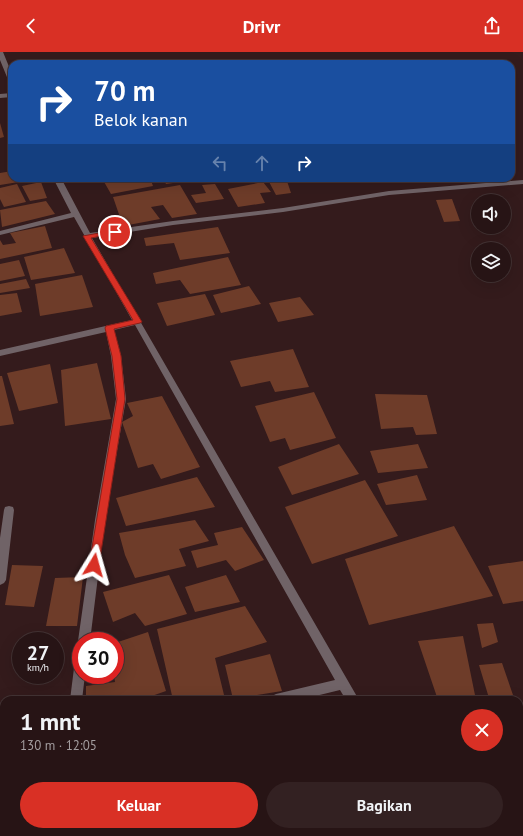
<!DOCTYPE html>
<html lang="id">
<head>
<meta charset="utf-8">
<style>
  :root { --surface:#271415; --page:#332122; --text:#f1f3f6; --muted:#a49ea0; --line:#433334; --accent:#d93025 }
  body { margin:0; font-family:"PT Sans",sans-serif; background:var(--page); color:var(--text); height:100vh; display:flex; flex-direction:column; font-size:15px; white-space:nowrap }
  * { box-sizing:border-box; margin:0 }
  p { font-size:13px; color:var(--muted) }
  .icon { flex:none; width:22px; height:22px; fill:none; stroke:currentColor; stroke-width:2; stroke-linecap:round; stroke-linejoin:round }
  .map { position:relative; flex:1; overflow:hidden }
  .details { position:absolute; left:0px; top:644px; width:523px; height:140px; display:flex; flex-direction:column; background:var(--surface); border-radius:12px 12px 0 0; box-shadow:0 4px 16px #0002,0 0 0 1px var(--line) }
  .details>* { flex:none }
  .guide { position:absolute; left:8px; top:8px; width:507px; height:122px; border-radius:12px; box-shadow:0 4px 16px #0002,0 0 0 1px var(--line); background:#1a4fa0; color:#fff; overflow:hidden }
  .fabs { position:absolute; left:471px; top:142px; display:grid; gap:8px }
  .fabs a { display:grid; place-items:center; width:40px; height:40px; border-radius:50%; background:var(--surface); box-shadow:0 4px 16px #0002,0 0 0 1px var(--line); font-size:20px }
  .speed { position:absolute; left:12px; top:580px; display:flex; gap:8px; font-size:20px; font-weight:700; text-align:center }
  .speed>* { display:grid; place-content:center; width:52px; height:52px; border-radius:50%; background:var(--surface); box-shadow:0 4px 16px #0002,0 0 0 1px var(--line); line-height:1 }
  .speed small { font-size:10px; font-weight:400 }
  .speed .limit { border:6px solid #d22; background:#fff; color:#111 }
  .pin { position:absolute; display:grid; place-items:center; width:34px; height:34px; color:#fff; margin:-17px; border:2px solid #fff; border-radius:50%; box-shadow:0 1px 4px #0007 }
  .me { position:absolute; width:44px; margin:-22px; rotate:8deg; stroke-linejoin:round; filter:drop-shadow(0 0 3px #0008) }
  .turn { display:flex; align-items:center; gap:14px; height:84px; padding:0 20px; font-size:18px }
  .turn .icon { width:52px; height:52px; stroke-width:2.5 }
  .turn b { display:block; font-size:28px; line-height:34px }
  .lanes { display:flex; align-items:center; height:38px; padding:0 20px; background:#0003; justify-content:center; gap:20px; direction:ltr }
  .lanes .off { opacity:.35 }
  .round { display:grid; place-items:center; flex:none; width:42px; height:42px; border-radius:21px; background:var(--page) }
  .overview { display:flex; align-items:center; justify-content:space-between; height:68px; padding:0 20px }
  h1 { font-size:24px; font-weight:600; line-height:30px }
  .action { display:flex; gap:8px; margin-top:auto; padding:8px 20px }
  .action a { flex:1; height:46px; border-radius:24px; background:var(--accent); color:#fff; font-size:16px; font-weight:600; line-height:46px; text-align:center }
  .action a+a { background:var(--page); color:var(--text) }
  header { display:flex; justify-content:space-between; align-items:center; height:52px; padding:0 20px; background:var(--accent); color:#fff; font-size:18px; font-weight:600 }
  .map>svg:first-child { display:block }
  .building { fill:#6e3c29 }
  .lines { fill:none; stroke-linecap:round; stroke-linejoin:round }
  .minor { fill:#706367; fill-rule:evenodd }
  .route { fill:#d93025; stroke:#8d1f18 }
</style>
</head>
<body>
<header><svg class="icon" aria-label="back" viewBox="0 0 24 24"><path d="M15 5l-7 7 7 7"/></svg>Drivr<svg class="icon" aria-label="share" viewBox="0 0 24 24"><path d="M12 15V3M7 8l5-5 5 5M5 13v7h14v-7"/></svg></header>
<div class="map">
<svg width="523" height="784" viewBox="0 0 523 784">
  <rect width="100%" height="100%" fill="#341b1c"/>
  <path class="building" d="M0 71 4 85 0 86Z
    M12 119V126H24L25 129 0 133V121Z
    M113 126H150L153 134 111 142 103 128Z
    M163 126H201V127L166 132Z
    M267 126H286L291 141 276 143Z
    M41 130 47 146 30 149 22 134Z
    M263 130 271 140 260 141 265 151 238 155 228 137Z
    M17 132 26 150 4 155 0 147V136Z
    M215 132 224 147 196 151 191 143 206 141 202 133Z
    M180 133 197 162 172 166 163 153 151 155 160 167 123 174 113 145Z
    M452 147 460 169 444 170 436 148Z
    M46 149 55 162 2 175 0 158Z
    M45 174 52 196 0 207V188L3 193 16 191 10 181Z
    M218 175 230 201 180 208 174 191 146 194 144 186Z
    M64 196 75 221 31 228 24 205Z
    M228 205 241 233 190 242 180 228 156 232 153 221Z
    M19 208 25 224 0 229V212Z
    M82 223 93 255 40 264 35 232Z
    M26 227 30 236 0 241V232Z
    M249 234 261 252 221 261 213 243Z
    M17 241 22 260 0 264V243Z
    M205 242 215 263 167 274 157 251Z
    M300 245 314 263 278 270 269 251Z
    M293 297 309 335 275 340 270 329 241 335 230 309Z
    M97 311 111 367 65 374 61 318Z
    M50 312 58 351 19 359 7 321Z
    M0 324H2L14 372 0 374Z
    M314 340 336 386 290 398 285 386 270 390 255 354Z
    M375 342 427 343 437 382 416 383 413 375 381 377Z
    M162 344 200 415 161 427 153 412 138 416 122 370 133 364 127 351Z
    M339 392 359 422 292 443 278 415Z
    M418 392 428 416 378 421 370 399Z
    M417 423 427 448 386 453 377 432Z
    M197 425 215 455 126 474 116 446Z
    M365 428 398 484 312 512 285 455Z
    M195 468 209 489 179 497 186 514 135 526 125 503 119 481Z
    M454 474 493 544 369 573 345 507Z
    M242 475 264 508 235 519 226 508 197 516 191 499 218 493 214 481Z
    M523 509V549L503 552 488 514Z
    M12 513 43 514 34 555 5 553Z
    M169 523 187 562 145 574 135 561 113 570 103 540Z
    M226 523 240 550 195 560 185 535Z
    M83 525 77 574H46L55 526Z
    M245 554 267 590 215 606 225 647 173 648 157 577Z
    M493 571 498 590 482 596 477 572Z
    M148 580 166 639 146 646 147 648H86V634L115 630 114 623 115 591Z
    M463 584 476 648H438L418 589Z
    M270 602 282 639 233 647 225 613Z
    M502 611 513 643 489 646 479 613Z
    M523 653V686H519V654Z
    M113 780H149L138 784H114Z
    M182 780H207L209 784H172Z
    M232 780H273L276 784H234Z
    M280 780H295L286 784H282Z
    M339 780H387L389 784H341Z"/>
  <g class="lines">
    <path class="minor" d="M0 0H3L12 22V32L9 30 0 8Z
      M12 41V45L0 46V42Z
      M53 126H61L90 181 173 169 283 156 389 139 523 128V132L389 143 283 160 173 173 92 186 359 648H346L340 638 299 648H270L272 644 276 642 335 628 135 273 114 278 121 304 126 347 105 468 90 589H81V593H80L78 589 95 468 116 347 111 304 106 280 0 304V298L132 268 74 165 0 183V179L71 161Z
      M9 454 13 455 14 458 6 528 4 531 0 533V486L4 458 5 455Z
      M81 603V623H85L82 648H70L75 608 77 604Z
      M0 684H4V696H0Z
      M523 698V710L519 711V699Z
      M69 780H83L84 784H70Z
      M417 780H432L434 784H419Z"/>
  </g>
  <path class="route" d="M115 178 119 180 118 181 91 186 142 270 140 271 114 277 121 304 125 347 99 513 94 518 89 513 117 347 112 304 105 276 106 274 133 268 83 184Z"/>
</svg>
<div class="fabs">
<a><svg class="icon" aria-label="sound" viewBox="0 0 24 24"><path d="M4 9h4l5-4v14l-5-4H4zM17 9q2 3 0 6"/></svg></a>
<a><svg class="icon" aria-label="layers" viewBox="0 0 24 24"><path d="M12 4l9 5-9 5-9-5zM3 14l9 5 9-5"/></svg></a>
</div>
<div class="speed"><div>27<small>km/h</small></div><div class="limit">30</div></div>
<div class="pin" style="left:115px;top:180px;background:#d93025"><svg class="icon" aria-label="arrive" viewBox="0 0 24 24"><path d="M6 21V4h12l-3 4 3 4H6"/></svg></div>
<svg class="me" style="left:94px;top:513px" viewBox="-20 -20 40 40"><path d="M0-17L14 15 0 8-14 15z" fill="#d93025" stroke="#fff" stroke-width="4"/></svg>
<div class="guide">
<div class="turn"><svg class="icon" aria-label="right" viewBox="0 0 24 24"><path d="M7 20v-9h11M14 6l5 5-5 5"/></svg><div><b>70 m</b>Belok kanan</div></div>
<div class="lanes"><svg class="icon off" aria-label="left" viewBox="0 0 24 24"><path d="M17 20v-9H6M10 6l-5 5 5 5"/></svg><svg class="icon off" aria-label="ahead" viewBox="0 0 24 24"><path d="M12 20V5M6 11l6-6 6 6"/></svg><svg class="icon" aria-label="right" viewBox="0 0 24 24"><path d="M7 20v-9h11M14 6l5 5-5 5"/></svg></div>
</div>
<section class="details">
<div class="overview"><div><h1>1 mnt</h1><p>130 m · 12:05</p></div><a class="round" style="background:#d93025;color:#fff"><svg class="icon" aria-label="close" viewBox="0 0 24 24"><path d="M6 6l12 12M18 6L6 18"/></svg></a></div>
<div class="action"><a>Keluar</a><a>Bagikan</a></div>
</section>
</div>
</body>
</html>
